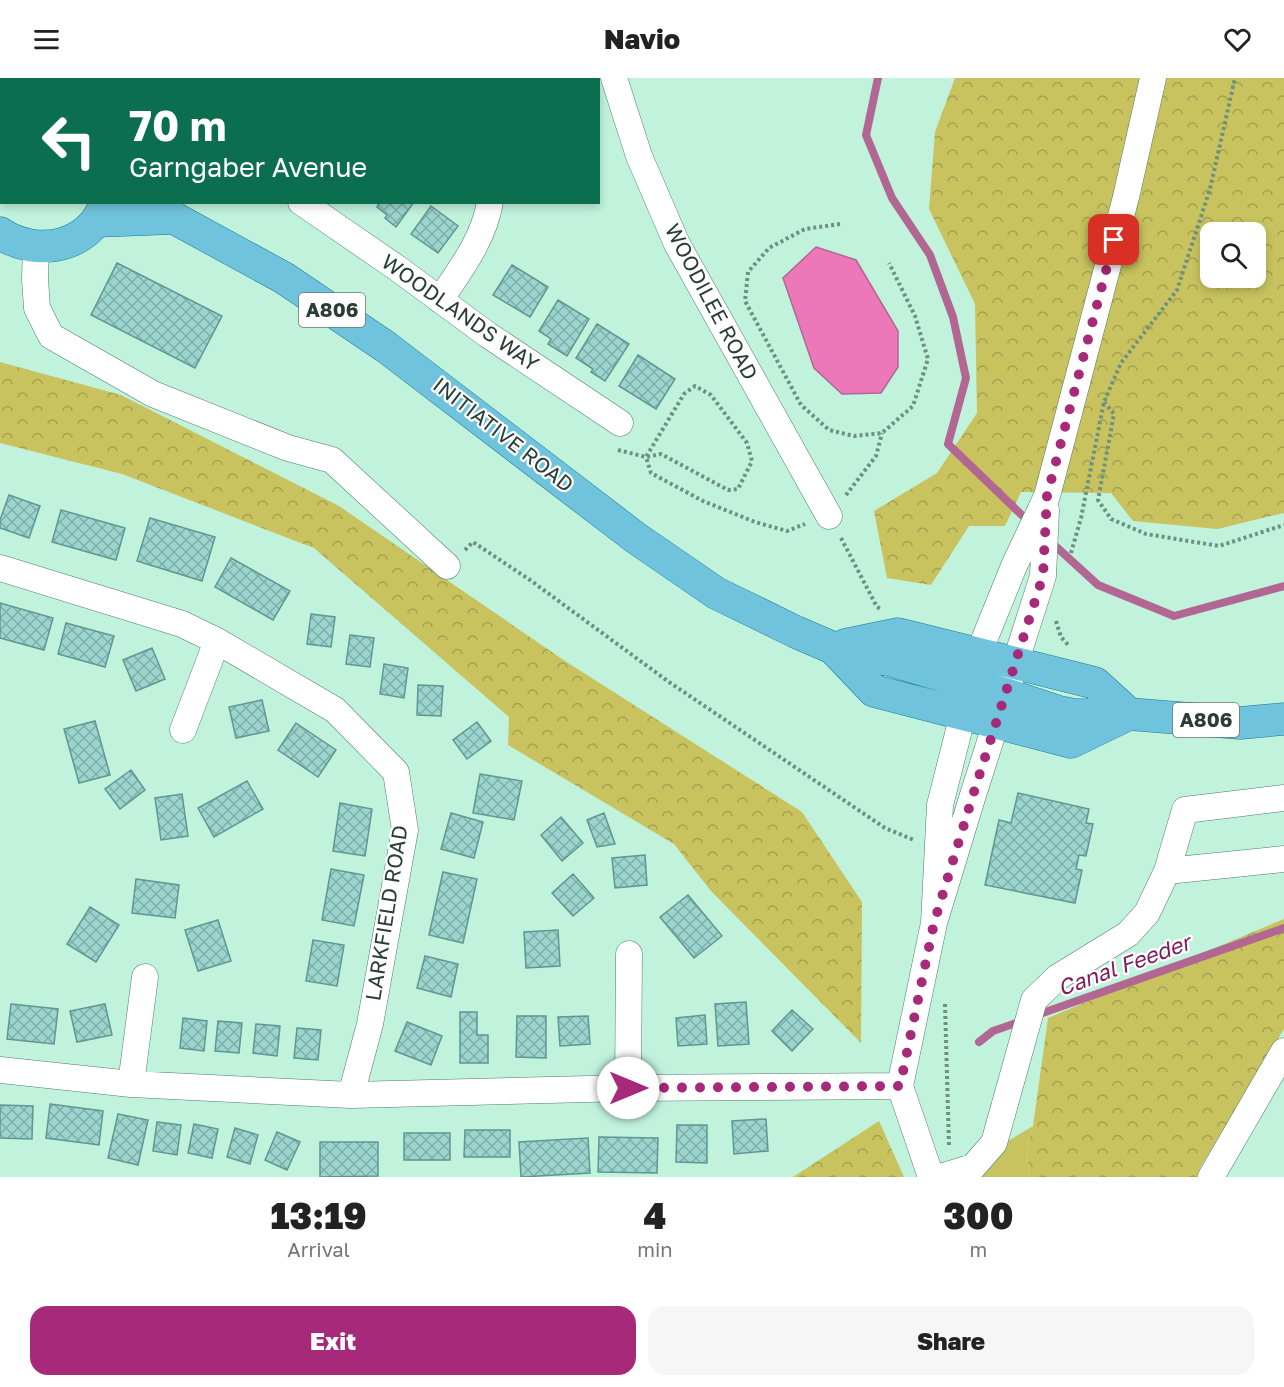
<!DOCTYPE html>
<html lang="en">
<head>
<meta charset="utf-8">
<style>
  :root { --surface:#fff; --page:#f6f6f6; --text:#222; --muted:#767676; --accent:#a72979 }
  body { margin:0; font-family:"Golos Text",sans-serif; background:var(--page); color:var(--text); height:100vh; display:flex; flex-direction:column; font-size:22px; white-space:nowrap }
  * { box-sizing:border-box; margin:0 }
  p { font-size:20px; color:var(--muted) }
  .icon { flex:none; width:33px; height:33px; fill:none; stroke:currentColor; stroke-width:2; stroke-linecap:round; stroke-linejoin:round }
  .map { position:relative; height:1099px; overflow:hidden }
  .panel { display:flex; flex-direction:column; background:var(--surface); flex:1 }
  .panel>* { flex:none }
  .top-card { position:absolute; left:0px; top:0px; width:600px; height:126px; box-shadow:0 3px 9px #0003; background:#0b6e4f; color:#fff; overflow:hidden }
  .buttons { position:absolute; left:1200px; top:144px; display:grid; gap:12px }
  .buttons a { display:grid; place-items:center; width:66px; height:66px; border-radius:12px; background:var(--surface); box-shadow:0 3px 9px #0003; font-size:30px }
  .pin { position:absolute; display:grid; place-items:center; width:51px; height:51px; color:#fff; margin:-26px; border-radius:12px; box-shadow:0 3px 9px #0006 }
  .me { position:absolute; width:66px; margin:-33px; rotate:90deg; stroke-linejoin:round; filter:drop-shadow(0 0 4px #0008) }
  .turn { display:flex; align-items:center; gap:21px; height:126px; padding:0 30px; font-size:27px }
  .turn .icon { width:78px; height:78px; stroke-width:2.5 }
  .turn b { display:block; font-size:42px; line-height:51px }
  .eta { display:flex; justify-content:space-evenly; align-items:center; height:102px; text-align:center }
  .eta b { font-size:36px; font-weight:800; line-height:42px }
  .action { display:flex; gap:12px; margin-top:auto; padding:12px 30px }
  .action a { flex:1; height:69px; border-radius:18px; background:var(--accent); color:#fff; font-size:24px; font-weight:800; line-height:69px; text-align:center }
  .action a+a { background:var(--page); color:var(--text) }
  header { display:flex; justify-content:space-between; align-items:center; height:78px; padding:0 30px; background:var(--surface); font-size:27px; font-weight:800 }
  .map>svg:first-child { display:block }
  .green { fill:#c8c35f }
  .forest { fill:url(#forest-crowns); fill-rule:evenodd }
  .water { fill:#ec78ba; stroke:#b26792; stroke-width:1.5 }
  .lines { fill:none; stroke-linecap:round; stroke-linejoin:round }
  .stream { stroke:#b26792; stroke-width:8 }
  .building { fill:url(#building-cross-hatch); stroke:#5f9791; stroke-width:1.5 }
  .minor-casing { stroke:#4e7d6a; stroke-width:27 }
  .major-casing { stroke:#1a7a93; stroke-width:33 }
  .path { stroke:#6e9081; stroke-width:4; stroke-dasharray:3 3; stroke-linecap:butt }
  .minor { stroke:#fff; stroke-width:26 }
  .major { stroke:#70c3dc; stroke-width:32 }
  .route { stroke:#a72979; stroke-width:10; stroke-dasharray:0 18 }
  .labels { text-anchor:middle; stroke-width:4.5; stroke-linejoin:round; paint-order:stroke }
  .shield { fill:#fff; stroke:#6a7872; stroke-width:1.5 }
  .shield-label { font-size:20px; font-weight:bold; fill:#2a3e36 }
  .street-label { font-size:21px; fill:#2a3e36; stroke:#fff }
  .water-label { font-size:22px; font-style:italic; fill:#81195c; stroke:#fff }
</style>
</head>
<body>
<header><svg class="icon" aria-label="menu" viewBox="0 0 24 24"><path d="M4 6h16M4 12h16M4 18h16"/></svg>Navio<svg class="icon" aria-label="heart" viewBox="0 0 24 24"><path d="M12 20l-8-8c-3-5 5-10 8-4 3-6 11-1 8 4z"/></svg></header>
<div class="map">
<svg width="1284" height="1099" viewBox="0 0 1284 1099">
  <defs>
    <pattern id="forest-crowns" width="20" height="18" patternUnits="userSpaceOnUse" patternTransform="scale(1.5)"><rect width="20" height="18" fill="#c8c35f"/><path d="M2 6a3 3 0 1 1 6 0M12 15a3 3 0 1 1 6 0" fill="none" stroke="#a3a04f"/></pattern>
    <pattern id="building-cross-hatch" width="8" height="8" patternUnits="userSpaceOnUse" patternTransform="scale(1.5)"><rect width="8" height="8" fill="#9bd5ce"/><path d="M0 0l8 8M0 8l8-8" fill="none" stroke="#7faea8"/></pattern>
  </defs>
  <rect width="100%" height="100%" fill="#c0f2dc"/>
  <path class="green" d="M1033 1048 1026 1073 1030 1099H948Z"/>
  <path class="forest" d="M955 0H1284V435L1217 451 1133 443 1111 415 1021 414 1005 448H969L931 507 887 500 874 433 937 395 977 335 975 226 929 131 935 54ZM1210 154H1256V200H1210Z
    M0 284 121 317 339 428 565 583 802 734 862 824 861 965 711 813 674 766 508 667 509 639 314 470 122 396 0 365Z
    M1284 841V951L1200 1090 1197 1099H1030L1026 1073 1033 1048 1048 940Z
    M879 1043 904 1099H793Z"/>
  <path class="water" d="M816 169 856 182 898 253V289L881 315 842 316 814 290 783 200Z"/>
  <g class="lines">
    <path class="stream" d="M878 0 866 57 892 120 930 177 953 239 966 300 948 366 1029 444
      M1051 464 1098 507 1174 538 1284 508
      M1034 938 1284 850
      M979 964 993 953 1022 943"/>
  </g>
  <path class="building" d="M164 0H194L193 2Z
    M500 0H537V2H500Z
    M380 124H414L396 149 385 140 387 137 377 129Z
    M431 128 458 148 438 175 411 156Z
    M117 185 222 238 195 290 91 237Z
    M512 187 548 209 530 239 493 217Z
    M558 222 589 241 567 278 548 266 551 261 539 253Z
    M597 246 629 266 605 303 591 294 593 291 576 280Z
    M638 277 675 301 656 331 619 308Z
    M9 417 40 428 29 460 0 450V442Z
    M61 432 125 450 116 482 52 464Z
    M150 440 215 459 202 503 137 483Z
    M231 480 290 513 273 542 215 509Z
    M0 525 53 540 44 572 0 560Z
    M311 536 335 539 331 569 307 566Z
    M66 545 114 558 105 589 58 576Z
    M350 557 374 560 370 589 346 586Z
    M152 570 165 601 136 613 123 582Z
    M384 586 408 590 404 620 380 616Z
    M418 607 443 608 441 638 417 637Z
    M262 622 269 653 236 660 229 629Z
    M95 643 110 697 79 705 64 651Z
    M477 644 491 663 467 681 453 662Z
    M296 645 336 672 318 699 278 672Z
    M131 692 145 712 120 731 105 711Z
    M480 696 522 703 514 742 473 735Z
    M247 703 263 731 214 759 198 730Z
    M1018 715 1089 731 1086 745 1093 746 1086 778 1079 777 1076 791 1082 792 1075 825 985 807 999 742 1011 745Z
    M182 716 188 758 161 762 155 720Z
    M340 725 372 731 365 778 333 773Z
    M451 735 483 744 474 780 441 771Z
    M604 735 615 766 597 769 587 742Z
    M561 739 583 765 562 783 541 757Z
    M645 777 647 807 615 810 612 780Z
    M331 791 364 797 354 848 322 842Z
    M443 794 477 801 463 865 429 857Z
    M573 796 594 820 573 838 552 815Z
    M136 801 179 807 175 840 132 835Z
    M688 817 722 858 694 880 660 839Z
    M90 829 119 847 96 884 67 866Z
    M218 842 231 883 198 893 185 852Z
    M558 852 560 888 526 890 524 854Z
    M313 862 344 867 337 908 306 903Z
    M425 878 458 886 451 919 417 910Z
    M746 924 749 966 718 968 715 926Z
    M11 926 58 931 54 966 7 961Z
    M105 926 112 957 77 964 70 933Z
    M792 932 813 951 792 973 772 953Z
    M460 934H477V957H488V985H460Z
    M705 937 707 966 678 968 676 940Z
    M517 938H546V980L516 979Z
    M588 938 590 966 560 968 558 939Z
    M183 940 207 943 204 973 180 970Z
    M218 943 242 945 239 975 215 973Z
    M407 944 442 958 431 987 395 973Z
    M256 946 280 948 277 978 253 975Z
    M297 950 321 952 318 982 294 980Z
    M50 1026 103 1033 99 1067 46 1060Z
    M0 1027 33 1028 32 1061 0 1060Z
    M118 1036 148 1042 138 1087 108 1080Z
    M766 1041 768 1073 734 1076 732 1043Z
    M157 1044 181 1047 177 1077 153 1073Z
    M194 1046 218 1051 212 1080 188 1075Z
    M677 1047H707V1085L676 1084Z
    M235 1050 258 1057 250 1086 227 1079Z
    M465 1052H510V1079H464Z
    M277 1054 300 1064 287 1092 265 1082Z
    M404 1055H450V1082H404Z
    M599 1059 658 1060 657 1095 598 1094Z
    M588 1060 590 1095 521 1099 519 1064Z
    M320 1064H378V1098L320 1099Z"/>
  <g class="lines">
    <g class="minor-casing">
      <path id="minor" d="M9 0 11 2
        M132 0 133 2
        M461 0 462 2
        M614 0 639 78 677 166 829 438
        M301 124 397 190 488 257 620 345
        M36 169 35 201 37 230 51 258 153 316 288 370 332 382 447 488
        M440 222C460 192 484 161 490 124
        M0 490 182 546 217 563 335 632 396 694 405 752 370 946 351 1017
        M183 652 217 563
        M1284 720 1185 732 1167 793 1284 781
        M934 845 940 727 978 577 1014 488 1047 418 1126 119 1153 0
        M0 992 131 1006 351 1017 628 1010 900 1008
        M131 1006 145 899
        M628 1010 629 876
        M931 1099 900 1008 934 845 973 717 1043 498 1046 432
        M941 1099 973 1089 994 1065 1034 922 1058 899 1128 856 1147 835 1167 793
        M1211 1099 1284 973"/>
    </g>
    <g class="major-casing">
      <path id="major" d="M0 49 2 47
        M157 124 174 140 284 200 386 269 636 460 716 515 796 554 833 570 874 613 1071 664 1129 636
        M96 143 174 140
        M0 155C37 180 90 170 106 124
        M845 567 898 556 1095 605 1129 636
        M833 570 889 582 1005 616 1059 634 1075 637 1129 636 1240 645 1284 641"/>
    </g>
    <path class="path" d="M840 146 805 151 769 170 748 194 745 223 801 327 829 352 854 358 882 355 913 328 928 281 915 238 889 185
      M1104 324 1114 336 1098 422 1111 441 1146 456 1219 468 1284 447
      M618 372 646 379 661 376 728 412 738 411 752 383 747 365 711 317 695 308 684 316 646 379 651 395 703 423 755 444 787 453 805 446
      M846 417 876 378 882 355
      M841 460 877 529 881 531
      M465 472 473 464 530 502 669 604 885 750 914 762
      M1071 475 1081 440 1104 324 1121 285 1177 212 1210 111 1235 0
      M1056 543 1061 559 1069 568
      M945 926 949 1068"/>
    <use href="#minor" class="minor"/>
    <use href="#major" class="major"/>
  </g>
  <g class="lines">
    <path class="route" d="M628 1010 900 1008 934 845 973 717 1043 498 1047 418 1114 162"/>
  </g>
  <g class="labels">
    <g class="shield">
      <rect x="299" y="215" width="66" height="34" rx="4.5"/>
      <rect x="1173" y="625" width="66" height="34" rx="4.5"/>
    </g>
    <g class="shield-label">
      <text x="332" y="239">A806</text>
      <text x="1206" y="649">A806</text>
    </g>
    <g class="street-label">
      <text transform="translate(711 224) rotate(62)" y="7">WOODILEE ROAD</text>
      <text transform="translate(460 235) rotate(35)" y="7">WOODLANDS WAY</text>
      <text transform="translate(503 357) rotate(38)" y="7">INITIATIVE ROAD</text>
      <text transform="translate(387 835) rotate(-81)" y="7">LARKFIELD ROAD</text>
    </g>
    <g class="water-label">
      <text transform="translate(1124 887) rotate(-20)" y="8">Canal Feeder</text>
    </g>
  </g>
</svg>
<div class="buttons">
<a><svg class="icon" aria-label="search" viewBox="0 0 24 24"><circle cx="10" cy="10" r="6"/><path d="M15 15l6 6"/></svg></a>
</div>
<div class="pin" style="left:1114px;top:162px;background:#d93025"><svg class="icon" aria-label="arrive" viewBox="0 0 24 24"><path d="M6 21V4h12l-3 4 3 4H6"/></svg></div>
<svg class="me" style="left:628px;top:1010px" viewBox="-20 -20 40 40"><circle r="19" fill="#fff"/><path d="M0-13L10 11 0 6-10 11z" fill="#a72979"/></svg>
<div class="top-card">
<div class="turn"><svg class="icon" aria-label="left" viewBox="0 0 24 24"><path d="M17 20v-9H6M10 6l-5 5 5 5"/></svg><div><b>70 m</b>Garngaber Avenue</div></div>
</div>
</div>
<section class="panel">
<div class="eta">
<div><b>13:19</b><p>Arrival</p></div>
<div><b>4</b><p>min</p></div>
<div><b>300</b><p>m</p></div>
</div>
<div class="action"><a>Exit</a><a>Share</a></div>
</section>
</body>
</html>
